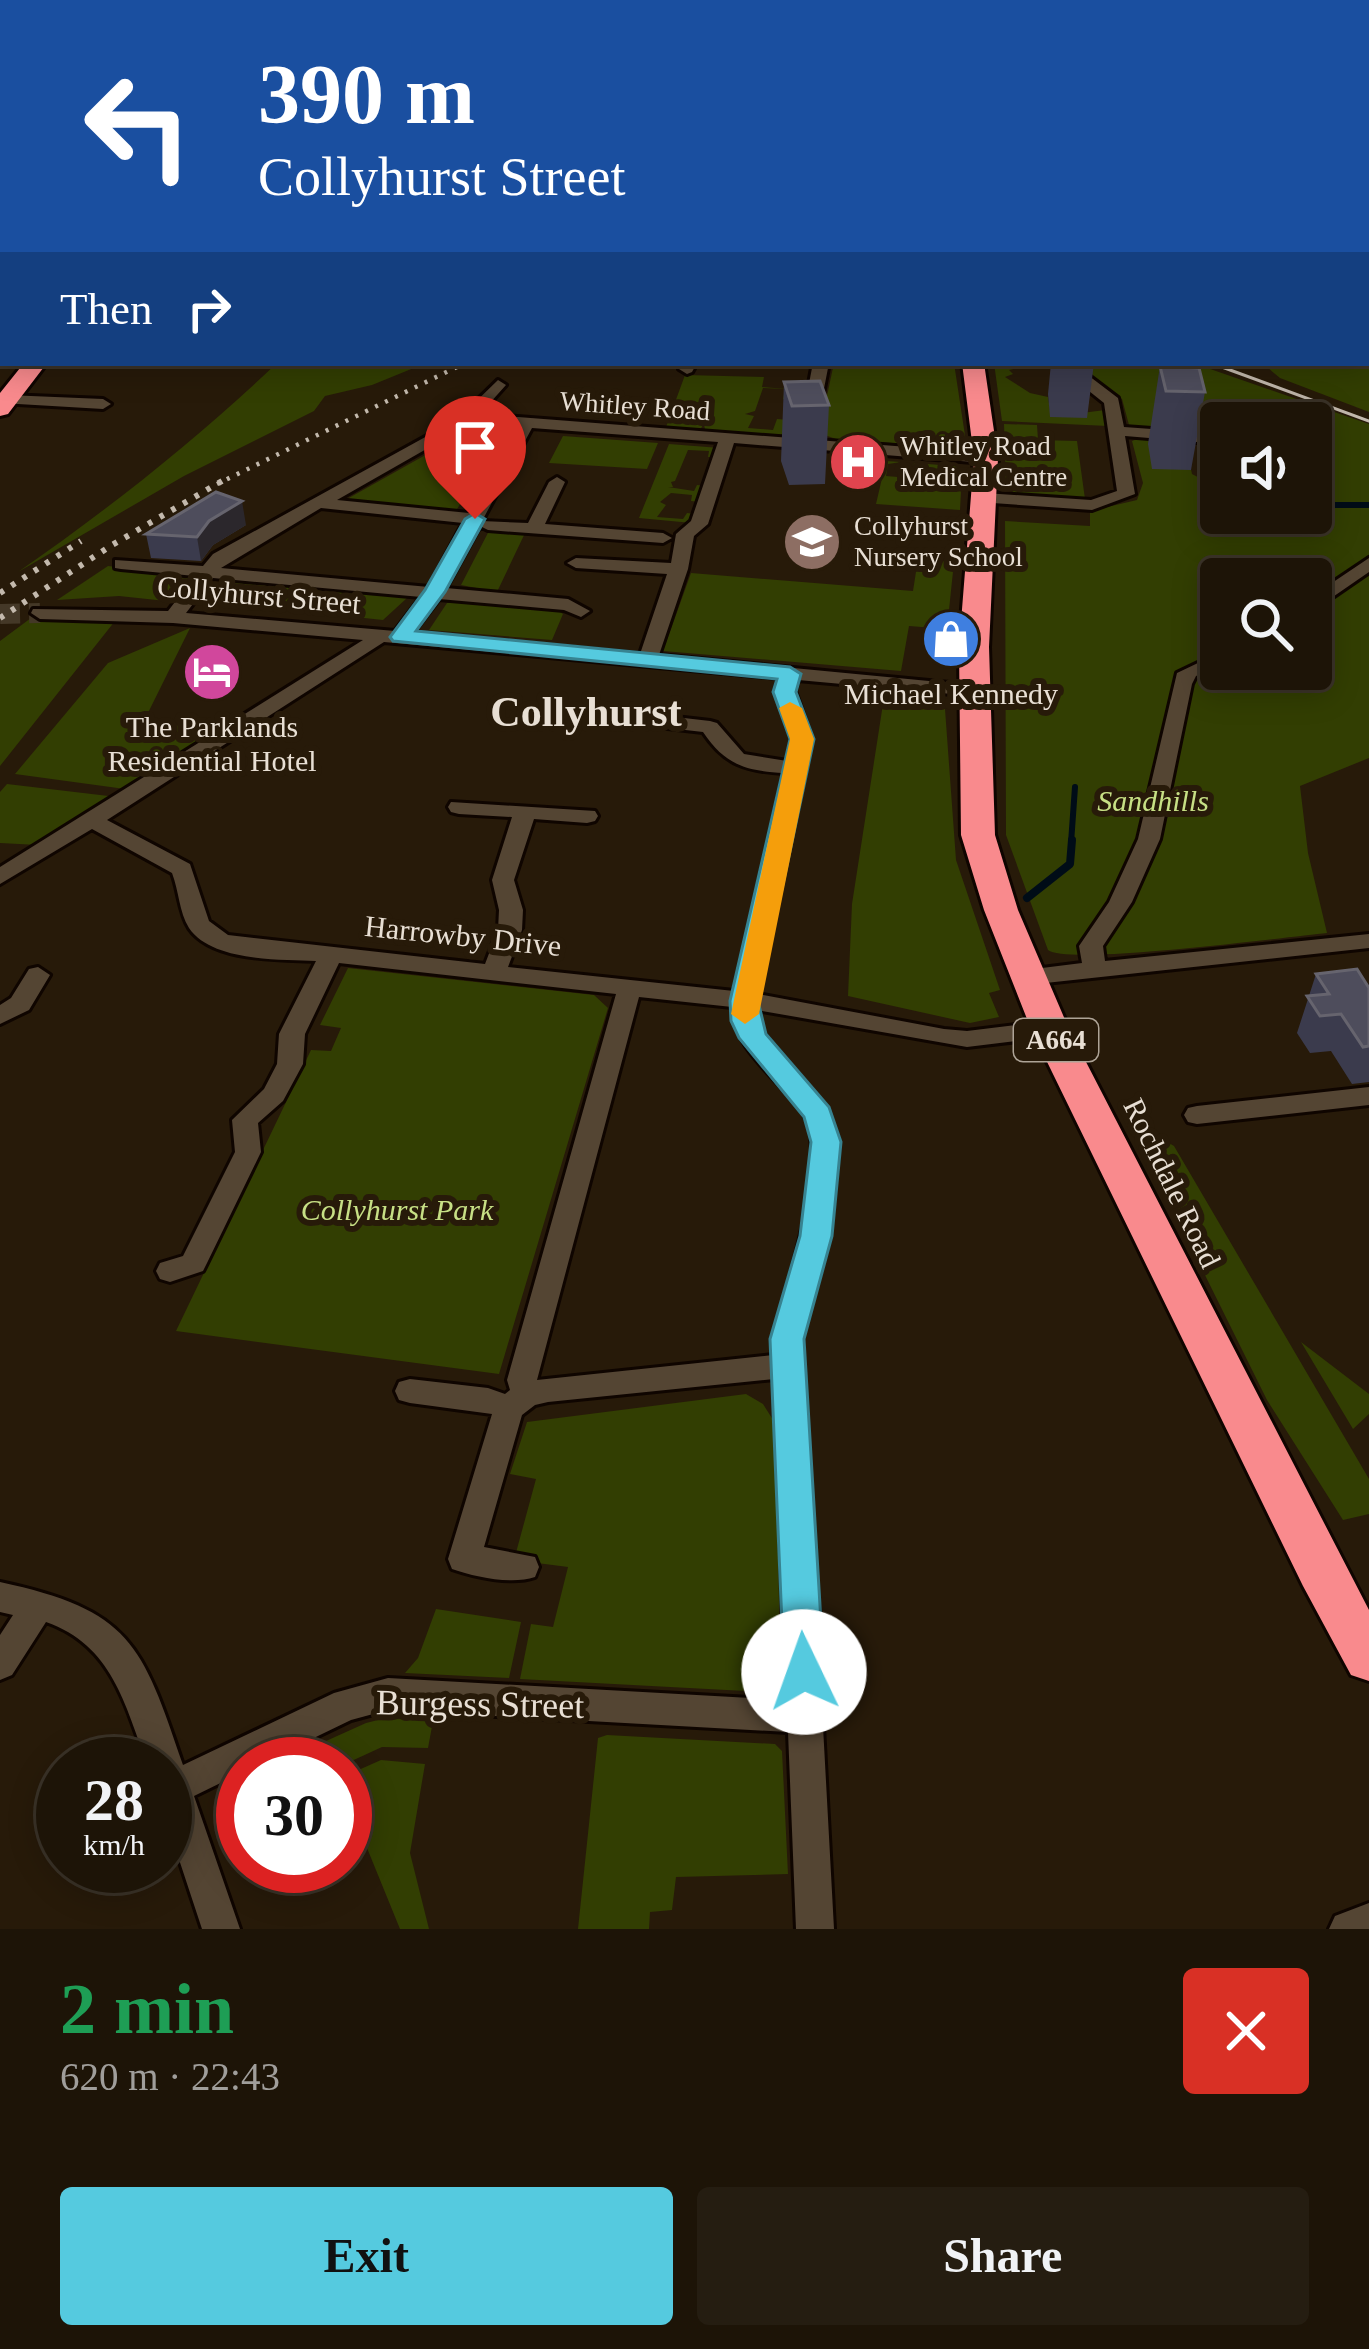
<!DOCTYPE html>
<html lang="en">
<head>
<meta charset="utf-8">
<style>
  :root { --surface:#1d1407; --page:#251d11; --text:#f1f3f6; --muted:#a09e9b; --line:#3b3328; --accent:#55cadf }
  body { margin:0; font-family:Georgia,serif; background:var(--page); color:var(--text); height:100vh; display:flex; flex-direction:column; font-size:45px; white-space:nowrap }
  * { box-sizing:border-box; margin:0 }
  p { font-size:39px; color:var(--muted) }
  .icon { flex:none; width:66px; height:66px; fill:none; stroke:currentColor; stroke-width:2; stroke-linecap:round; stroke-linejoin:round }
  .map { position:relative; height:1929px; overflow:hidden }
  .drawer { display:flex; flex-direction:column; background:var(--surface); flex:1 }
  .drawer>* { flex:none }
  .top-card { position:absolute; left:0px; top:0px; width:1371px; height:366px; box-shadow:0 6px 30px #0003,0 0 0 3px var(--line); background:#1a4fa0; color:#fff; overflow:hidden }
  .tools { position:absolute; left:1200px; top:402px; display:grid; gap:24px }
  .tools a { display:grid; place-items:center; width:132px; height:132px; border-radius:12px; background:var(--surface); box-shadow:0 6px 30px #0003,0 0 0 3px var(--line); font-size:60px }
  .speed { position:absolute; left:36px; top:1737px; display:flex; gap:24px; font-size:60px; font-weight:700; text-align:center }
  .speed>* { display:grid; place-content:center; width:156px; height:156px; border-radius:50%; background:var(--surface); box-shadow:0 6px 30px #0003,0 0 0 3px var(--line); line-height:1 }
  .speed small { font-size:30px; font-weight:400 }
  .speed .limit { border:18px solid #d22; background:#fff; color:#111 }
  .pin { position:absolute; display:grid; place-items:center; width:102px; height:102px; color:#fff; margin:-123px -51px; border-radius:50% 50% 50% 0; rotate:-45deg; box-shadow:0 0 12px #0007 }
  .pin .icon { rotate:45deg }
  .me { position:absolute; width:132px; margin:-66px; rotate:357deg; stroke-linejoin:round; filter:drop-shadow(0 0 9px #0008) }
  .turn { display:flex; align-items:center; gap:42px; height:252px; padding:0 60px; font-size:54px }
  .turn .icon { width:156px; height:156px; stroke-width:2.5 }
  .turn b { display:block; font-size:84px; line-height:102px }
  .then { display:flex; align-items:center; height:114px; padding:0 60px; background:#0003; gap:24px; font-size:45px }
  .round { display:grid; place-items:center; flex:none; width:126px; height:126px; border-radius:12px; background:var(--page) }
  .summary { display:flex; align-items:center; justify-content:space-between; height:204px; padding:0 60px }
  h1 { font-size:72px; font-weight:800; line-height:90px; color:#1e9e55 }
  .cta { display:flex; gap:24px; margin-top:auto; padding:24px 60px }
  .cta a { flex:1; height:138px; border-radius:12px; background:var(--accent); color:#111; font-size:48px; font-weight:800; line-height:138px; text-align:center }
  .cta a+a { background:var(--page); color:var(--text) }
  .map>svg:first-child { display:block }
  .green { fill:#323e02; fill-rule:evenodd }
  .lines { fill:none; stroke-linecap:round; stroke-linejoin:round }
  .stream-far1 { stroke:#000c17; stroke-width:6 }
  .stream { stroke:#000c17; stroke-width:8 }
  .minor-tunnel { stroke:#443827; stroke-width:20; stroke-dasharray:20 9; stroke-linecap:butt }
  .minor-casing { stroke:#0f0500; stroke-width:6 }
  .highway-casing { stroke:#0f0500; stroke-width:6 }
  .minor { fill:#544533; fill-rule:evenodd }
  .highway { fill:#f98a8d; fill-rule:evenodd }
  .tram { stroke:#c3b9ad; stroke-width:3 }
  .rail-far2 { stroke:#c3b9ad; stroke-width:3; stroke-dasharray:3 6; stroke-linecap:butt }
  .rail-far1 { stroke:#c3b9ad; stroke-width:4.5; stroke-dasharray:3 8; stroke-linecap:butt }
  .rail { stroke:#c3b9ad; stroke-width:6; stroke-dasharray:4.5 9; stroke-linecap:butt }
  .wall { fill:#3b3b4d }
  .shaded-wall { fill:#2b272c }
  .building { fill:#4e4d5c; stroke:#66646e; stroke-width:3 }
  .route { fill:#55cadf; stroke:#378391; stroke-width:3 }
  .slow { fill:#f59e0b }
  .labels { text-anchor:middle; stroke-width:12; stroke-linejoin:round; paint-order:stroke }
  .far-street-label { font-size:27px; fill:#e8dfd4; stroke:#271a09 }
  .far-poi-label { font-size:27px; fill:#e8dfd4; stroke:#271a09; text-anchor:start }
  .shield { fill:#271a09; stroke:#aea497; stroke-width:3 }
  .shield-label { font-size:27px; font-weight:bold; fill:#e8dfd4 }
  .street-label { font-size:30px; fill:#e8dfd4; stroke:#271a09 }
  .poi-label { font-size:30px; fill:#e8dfd4; stroke:#271a09 }
  .park-label { font-size:30px; font-style:italic; fill:#c7e085; stroke:#271a09 }
  .near-street-label { font-size:36px; fill:#e8dfd4; stroke:#271a09 }
  .district-label { font-size:42px; font-weight:bold; fill:#e8dfd4; stroke:#271a09 }
</style>
</head>
<body>
<div class="map">
<svg width="1369" height="1929" viewBox="0 0 1369 1929">
  <rect width="100%" height="100%" fill="#271a09"/>
  <path class="green" d="M1369 224V412L1280 378 1262 363H1368Z
    M277 363H426L372 385 325 396 314 411 184 476 18 572C110 508 196 440 277 363Z
    M834 363H954L966 442 948 447 836 439 819 433Z
    M994 363 1036 364 1009 370 1013 374 1005 377 1030 393 1048 397 1051 417 1105 410 1108 426 1002 421Z
    M1072 363H1193L1369 424V758L1300 786 1308 853 1327 933C1286 937 1069 966 1048 950L1006 835 1005 521 1090 526V511L1137 500 1143 483 1132 441 1142 437 1185 441 1192 474 1221 489V513H1311V423H1221V434L1129 425 1122 399ZM1221 579H1311V669H1221Z
    M685 375 764 377 762 387 799 390 796 400 783 399 785 389 763 388 755 411 745 414 754 416 748 428 773 430 777 419 789 420 784 435 705 430 704 423 698 434 666 427Z
    M1004 424 1037 425 1038 440 1077 441 1085 499 1018 495 1006 487Z
    M483 427 503 430 456 511 350 503 347 499 470 430Z
    M563 436 658 443 647 469 549 463Z
    M669 444 720 448 716 457H708L709 451 688 450 675 481 671 482 673 487H668L694 491 697 485 706 486 700 502 691 501 692 495 671 493 660 502 666 505 657 517 683 519 687 513 696 514 692 523 639 518Z
    M886 461 901 462 888 464 886 476 910 478 914 463 954 466 962 471 960 510 876 504Z
    M491 527 526 531 497 592 461 585Z
    M918 559 954 562 947 629 909 626 901 671 663 651 691 573 913 591Z
    M108 566 187 575 192 580 178 597 166 601 119 596 57 600Z
    M224 580 403 594 407 598 383 620 204 601 212 584Z
    M455 601 556 609 563 614 552 640 429 630 447 603Z
    M31 618 115 621 0 766V641Z
    M190 628 143 723 221 729 125 789 15 774 108 663Z
    M885 691 936 697 945 709 956 860 1000 990 989 993 999 1017 970 1023 848 996 852 904Z
    M7 784 117 797 38 845 0 843V792Z
    M348 968 594 995 608 1008 499 1374 176 1331 311 1050 331 1051 341 1028 320 1025Z
    M1127 1118 1174 1146 1369 1479V1514L1343 1520 1267 1400Z
    M1301 1342 1369 1394V1414L1353 1429Z
    M746 1394 763 1404 775 1423 781 1693 520 1679 531 1624 553 1627 568 1567 514 1560 536 1479 510 1474 527 1422Z
    M436 1609 521 1622 509 1678 405 1673 418 1658Z
    M386 1718 433 1721 428 1748 382 1747 345 1764H275L366 1723Z
    M607 1735 775 1744 782 1751 788 1874 676 1877 672 1910 650 1912 649 1929H578L598 1738Z
    M381 1760 425 1764 410 1853 429 1929H400L367 1848 359 1851 345 1816V1776Z"/>
  <g class="lines">
    <path class="stream-far1" d="M1329 505H1369
      M1071 843 1075 787"/>
    <path class="stream" d="M1027 898 1070 864 1072 840"/>
    <path class="minor-tunnel" d="M0 614 40 613"/>
    <g class="minor-casing">
      <path id="minor" d="M3 0H15L3 5Z
        M515 0H558L563 3H521Z
        M1027 0H1037L1026 3Z
        M0 48H3V54H0Z
        M1368 101H1369V107H1368Z
        M0 137 3 138V147L0 146Z
        M0 165 3 166V174L0 173Z
        M1368 174 1369 175V183L1368 182Z
        M1368 217H1369V225H1368Z
        M0 220 3 221V229L0 228Z
        M3 271V282L0 283V272Z
        M0 319H3V327H0Z
        M681 363H697L692 372 687 374 679 369Z
        M813 363H829L819 414 811 419 803 414Z
        M1054 363H1072L1118 398 1124 427 1221 434V444L1125 436 1135 494 1092 510 978 502 975 498 984 493 1091 500 1117 491 1104 403Z
        M498 380 506 385 480 414 986 453 994 458 986 463 734 443 708 524 694 536 688 569 659 655 981 686V694L974 696 798 680 795 691 812 739 758 994 944 1029 967 1031 1050 1021 1062 1029 1050 1037 967 1047 757 1010 764 1034 827 1108 839 1142 830 1236 802 1339 834 1929H796L788 1732 388 1710 351 1720 260 1764H243V1772L194 1796 240 1929H202L165 1817V1764H147C125 1704 112 1645 46 1622L12 1675 0 1680V1635L13 1615 0 1612V1582C130 1610 142 1643 183 1765L334 1693 388 1678 787 1700 774 1379 548 1402 535 1405 522 1415 484 1547 535 1557 539 1567 535 1577C512 1585 475 1577 452 1569L448 1559 492 1414 410 1403 399 1400 395 1391 399 1382 410 1379 488 1388 505 1394 510 1390 507 1380 616 994 339 963 305 1034 303 1064 283 1101 258 1123 261 1152 207 1263 203 1271 170 1282 160 1279 156 1271 160 1263 183 1256 235 1152 232 1120 264 1089 277 1064 279 1034 316 961C280 959 212 962 189 928 179 912 179 891 172 873L92 829 0 884V867L363 640 173 623 40 619 31 613 33 609 168 611 195 576 121 569 115 568V560L203 566 213 554 458 419ZM472 423 516 426 469 513 337 500ZM532 428 718 442 691 521 676 534 671 563 576 558 567 563 576 568 667 574 640 654 413 633 439 599 564 610 581 617 590 611 568 599 446 588 480 526 488 530 663 543 672 538 663 533 545 524 565 482 557 477 549 482 528 523 482 521ZM321 508 463 523 429 587 221 568ZM213 578 421 597 395 631 186 613ZM384 642 779 678 775 691 792 739 787 761 744 754 717 723 710 721 580 706 570 712 580 718 703 732C725 765 746 771 784 773L734 991 508 967 522 930 523 910 514 880 534 819 587 823 595 821 598 816 595 811 451 802 448 807 451 812 459 814 512 817 492 880 499 910 498 930 485 964 228 935 209 921 190 864 107 820ZM639 997 732 1007C734 1051 780 1079 803 1113 831 1155 786 1291 772 1339L773 1355 537 1380Z
        M7 395 103 399 111 404 103 409 1 403V397Z
        M1369 558V572L1311 612V597Z
        M1221 652V665L1196 676 1192 684 1160 839 1132 902 1103 946 1105 961 1369 934V948L1027 985 1018 983 1015 977 1018 971 1082 963 1079 946 1109 902 1138 839 1177 673Z
        M38 967 50 975 29 1010 0 1024V1005L11 998 29 969Z
        M1369 1087V1105L1197 1124 1188 1122 1184 1115 1188 1108 1197 1106Z
        M1369 1903V1929H1329L1335 1916Z"/>
    </g>
    <g class="highway-casing">
      <path id="highway" d="M24 363H47L8 414 0 416V393Z
        M962 363H984L998 458 989 647 995 835 1018 910 1069 1029 1369 1610V1681L1351 1675 1303 1586 1031 1029 984 910 961 835 959 647 974 458Z"/>
    </g>
    <use href="#minor" class="minor"/>
    <use href="#highway" class="highway"/>
    <path class="tram" d="M1309 3 1317 0
      M1211 363 1369 421"/>
    <path class="rail-far2" d="M1338 3 1345 0"/>
    <path class="rail-far1" d="M217 484 465 363"/>
    <path class="rail" d="M0 593 81 541
      M0 618 112 545 222 481"/>
  </g>
  <path class="wall" d="M1051 363H1094L1087 418 1050 417 1048 394Z
    M1160 366 1205 392 1191 470 1152 469 1148 444Z
    M784 382 829 405 825 484 789 485 781 461Z
    M246 525 213 545 201 561 151 558 146 534Z
    M1316 974 1369 988V1082L1352 1084 1331 1051 1310 1053 1297 1033Z"/>
  <path class="shaded-wall" d="M242 501 246 525 213 545 201 561 197 537 209 521Z"/>
  <path class="building" d="M119 0H148L156 3H102Z
    M1160 366 1199 368 1205 392 1166 391Z
    M820 381 829 405 792 406 784 382Z
    M216 492 242 501 209 521 197 537 146 534Z
    M1357 969 1369 988V1046L1363 1047 1341 1014 1320 1016 1307 996 1329 994 1316 974Z"/>
  <path class="route" d="M475 513 485 519 445 592 416 631 790 667 801 674 796 692 814 739 758 1001 766 1034 829 1107 841 1142 832 1236 804 1339 824 1672 818 1685 804 1691 790 1685 784 1672 770 1339 800 1236 811 1142 804 1117 739 1038 731 1021 730 1001 790 739 773 692 777 679 393 641 390 637 425 590 465 519Z"/>
  <path class="slow" d="M790 702 802 708 814 739 759 1014 745 1024 731 1014 790 739 779 708Z"/>
  <defs>
    <g id="hospital-disc" transform="scale(3)"><circle r="9.5" fill="#e0444e" stroke="#271a09"/><path d="M-5-5h3v3.5h4V-5h3V5h-3V1.5h-4V5h-3Z" fill="#fff"/></g>
    <g id="school-disc" transform="scale(3)"><circle r="9.5" fill="#8d6e63" stroke="#271a09"/><path d="M0-5L7-2L0 1L-7-2ZM-4 1L0 2.5L4 1V4Q0 6-4 4Z" fill="#fff"/></g>
    <g id="shop-disc" transform="scale(3)"><circle r="9.5" fill="#3f7fe0" stroke="#271a09"/><path d="M-5-2.5h2.3a2.7 3.5 0 0 1 5.4 0H5L5.5 6h-11ZM-1.5-2.5h3a1.5 2.3 0 0 0-3 0Z" fill="#fff"/></g>
    <g id="hotel-disc" transform="scale(3)"><circle r="9.5" fill="#d1479c" stroke="#271a09"/><path d="M-6-4.5h1.5V1H6V5H4.5V3h-9V5H-6ZM-4 0a1.8 1.8 0 1 1 3.6 0ZM.5 0V-2.5h3Q6-2.5 6 0Z" fill="#fff"/></g>
  </defs>
  <g fill-rule="evenodd">
    <use href="#hospital-disc" x="858" y="462"/>
    <use href="#school-disc" x="812" y="542"/>
    <use href="#shop-disc" x="951" y="639"/>
    <use href="#hotel-disc" x="212" y="672"/>
  </g>
  <g class="labels">
    <g class="far-street-label">
      <text transform="translate(635 406) rotate(4)" y="9">Whitley Road</text>
    </g>
    <g class="far-poi-label">
      <text x="900" y="455">Whitley Road<tspan x="900" dy="31">Medical Centre</tspan></text>
      <text x="854" y="535">Collyhurst<tspan x="854" dy="31">Nursery School</tspan></text>
    </g>
    <rect class="shield" x="1014" y="1019" width="84" height="42" rx="9"/>
    <g class="shield-label">
      <text x="1056" y="1049">A664</text>
    </g>
    <g class="street-label">
      <text transform="translate(259 595) rotate(5)" y="10">Collyhurst Street</text>
      <text transform="translate(463 936) rotate(6)" y="10">Harrowby Drive</text>
      <text transform="translate(1172 1183) rotate(64)" y="10">Rochdale Road</text>
    </g>
    <g class="poi-label">
      <text x="951" y="704">Michael Kennedy</text>
      <text x="212" y="737">The Parklands<tspan x="212" dy="34">Residential Hotel</tspan></text>
    </g>
    <g class="park-label">
      <text x="1153" y="811">Sandhills</text>
      <text x="397" y="1220">Collyhurst Park</text>
    </g>
    <g class="near-street-label">
      <text transform="translate(480 1703) rotate(1)" y="13">Burgess Street</text>
    </g>
    <g class="district-label">
      <text x="586" y="726">Collyhurst</text>
    </g>
  </g>
</svg>
<div class="tools">
<a><svg class="icon" aria-label="sound" viewBox="0 0 24 24"><path d="M4 9h4l5-4v14l-5-4H4zM17 9q2 3 0 6"/></svg></a>
<a><svg class="icon" aria-label="search" viewBox="0 0 24 24"><circle cx="10" cy="10" r="6"/><path d="M15 15l6 6"/></svg></a>
</div>
<div class="speed"><div>28<small>km/h</small></div><div class="limit">30</div></div>
<div class="pin" style="left:475px;top:519px;background:#d93025"><svg class="icon" aria-label="arrive" viewBox="0 0 24 24"><path d="M6 21V4h12l-3 4 3 4H6"/></svg></div>
<svg class="me" style="left:804px;top:1672px" viewBox="-20 -20 40 40"><circle r="19" fill="#fff"/><path d="M0-13L10 11 0 6-10 11z" fill="#55cadf"/></svg>
<div class="top-card">
<div class="turn"><svg class="icon" aria-label="left" viewBox="0 0 24 24"><path d="M17 20v-9H6M10 6l-5 5 5 5"/></svg><div><b>390 m</b>Collyhurst Street</div></div>
<div class="then">Then<svg class="icon" aria-label="right" viewBox="0 0 24 24"><path d="M7 20v-9h11M14 6l5 5-5 5"/></svg></div>
</div>
</div>
<section class="drawer">
<div class="summary"><div><h1>2 min</h1><p>620 m · 22:43</p></div><a class="round" style="background:#d93025;color:#fff"><svg class="icon" aria-label="close" viewBox="0 0 24 24"><path d="M6 6l12 12M18 6L6 18"/></svg></a></div>
<div class="cta"><a>Exit</a><a>Share</a></div>
</section>
</body>
</html>
